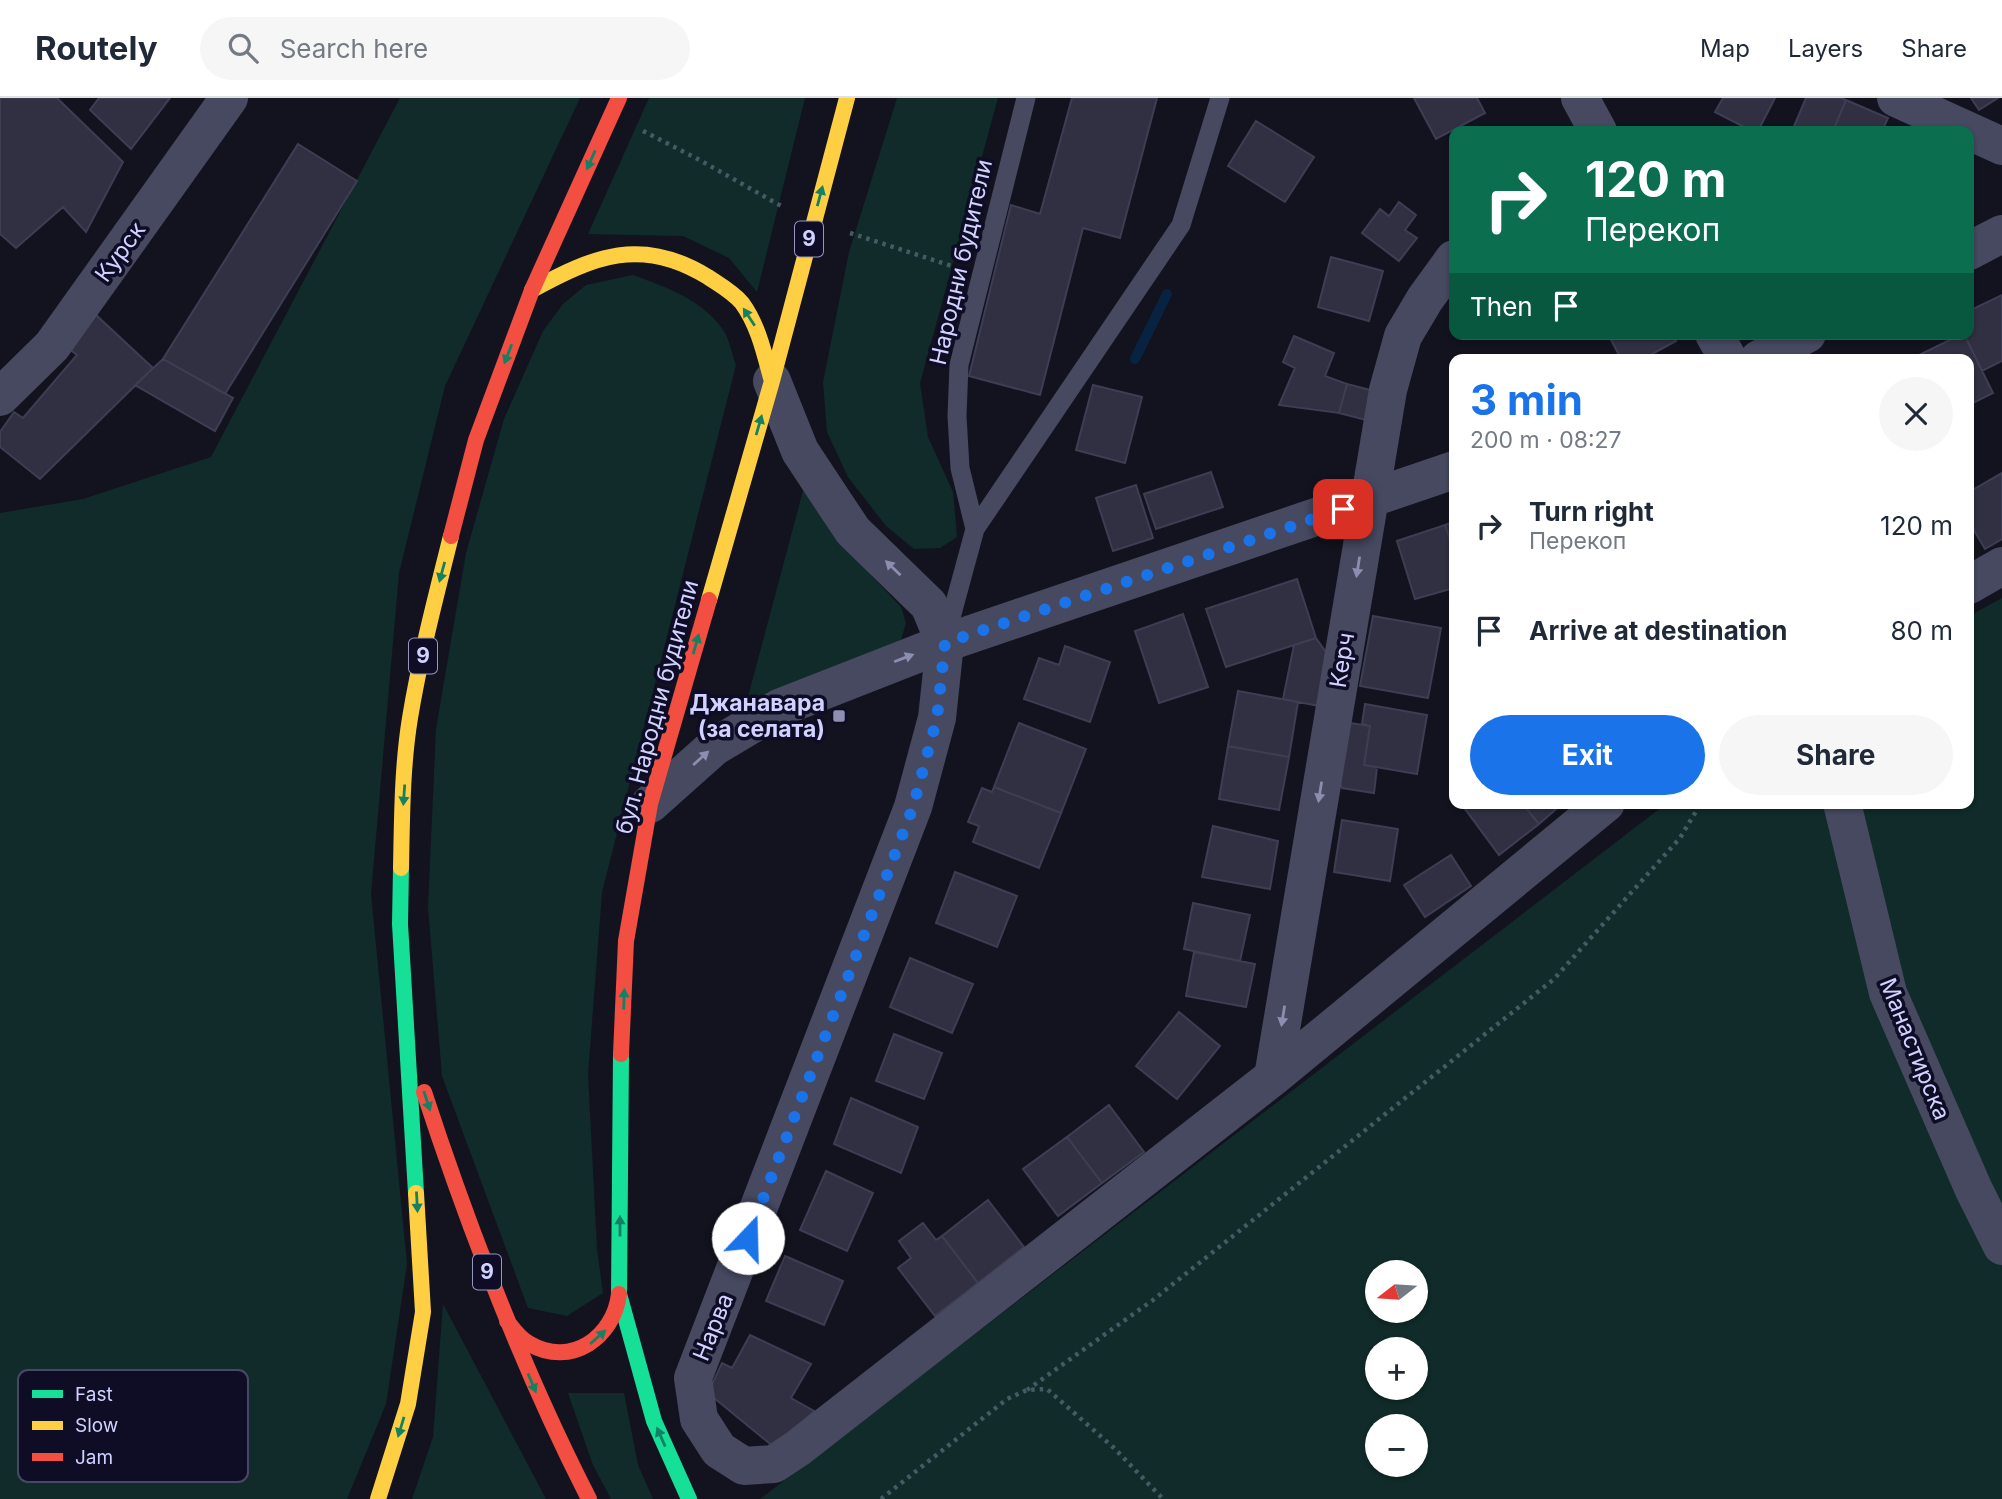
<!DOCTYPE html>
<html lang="en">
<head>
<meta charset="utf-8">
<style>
  :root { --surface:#fff; --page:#f6f6f7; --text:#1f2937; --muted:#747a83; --line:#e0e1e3; --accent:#1a73e8 }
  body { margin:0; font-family:Inter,sans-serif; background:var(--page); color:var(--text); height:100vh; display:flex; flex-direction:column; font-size:26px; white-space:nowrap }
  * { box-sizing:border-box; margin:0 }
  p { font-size:23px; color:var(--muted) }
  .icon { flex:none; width:38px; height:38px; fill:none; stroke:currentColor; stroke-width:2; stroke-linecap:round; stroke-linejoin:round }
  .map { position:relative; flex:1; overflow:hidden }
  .sheet { position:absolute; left:1449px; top:256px; width:525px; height:455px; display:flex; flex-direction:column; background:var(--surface); border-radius:14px; box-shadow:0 2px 5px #0004 }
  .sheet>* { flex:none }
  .banner { position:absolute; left:1449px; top:28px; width:525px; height:214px; border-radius:14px; box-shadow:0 2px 5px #0004; background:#0b6e4f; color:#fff; overflow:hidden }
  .needle { width:46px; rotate:253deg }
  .tools { position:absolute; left:1365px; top:1162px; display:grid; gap:14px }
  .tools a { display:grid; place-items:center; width:63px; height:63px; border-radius:50%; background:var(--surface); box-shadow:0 2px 5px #0004; font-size:35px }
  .pin { position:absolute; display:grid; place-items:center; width:60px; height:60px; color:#fff; margin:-30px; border-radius:14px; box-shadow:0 4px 10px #0006 }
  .me { position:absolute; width:77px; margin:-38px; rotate:21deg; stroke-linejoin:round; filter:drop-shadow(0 0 5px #0008) }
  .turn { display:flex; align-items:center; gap:24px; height:147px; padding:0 21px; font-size:32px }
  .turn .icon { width:91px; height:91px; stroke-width:2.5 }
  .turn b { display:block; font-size:49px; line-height:60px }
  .then { display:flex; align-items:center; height:66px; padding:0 21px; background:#0003; gap:14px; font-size:26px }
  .round { display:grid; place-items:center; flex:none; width:74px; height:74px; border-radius:37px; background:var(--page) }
  .summary { display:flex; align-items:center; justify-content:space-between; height:119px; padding:0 21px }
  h1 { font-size:42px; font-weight:700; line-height:52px; color:var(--accent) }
  .cta { display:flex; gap:14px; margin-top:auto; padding:14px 21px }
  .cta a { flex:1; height:80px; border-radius:42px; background:var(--accent); color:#fff; font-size:28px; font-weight:700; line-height:80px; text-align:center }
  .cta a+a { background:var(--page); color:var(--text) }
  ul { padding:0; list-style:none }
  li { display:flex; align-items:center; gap:21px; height:105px; padding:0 21px }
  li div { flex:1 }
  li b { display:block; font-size:26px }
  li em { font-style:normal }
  header { display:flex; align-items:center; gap:42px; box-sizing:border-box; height:98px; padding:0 35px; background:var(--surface); border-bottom:2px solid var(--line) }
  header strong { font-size:33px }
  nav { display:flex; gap:38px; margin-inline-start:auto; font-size:24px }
  .search { width:490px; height:63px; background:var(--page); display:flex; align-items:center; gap:18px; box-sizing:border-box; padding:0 24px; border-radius:38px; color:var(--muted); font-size:26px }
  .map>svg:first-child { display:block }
  .green { fill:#102b29; fill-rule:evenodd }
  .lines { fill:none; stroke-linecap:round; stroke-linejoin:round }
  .stream { stroke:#082341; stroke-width:10 }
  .building { fill:#313042; stroke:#3d3d54; stroke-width:2 }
  .path { stroke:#465a65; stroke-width:4.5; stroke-dasharray:3.5 5; stroke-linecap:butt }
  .lane { stroke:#464960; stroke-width:19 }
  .street { stroke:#464960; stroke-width:38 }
  .fast { stroke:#16e098; stroke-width:16 }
  .slow { stroke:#ffcf43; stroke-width:16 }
  .jam { stroke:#f24e42; stroke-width:16 }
  .oneway { fill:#128164 }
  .oneway2 { fill:#8c8eb0 }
  .route { stroke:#1a73e8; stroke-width:12; stroke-dasharray:0 21.6 }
  .poi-dot { fill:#8e8fb1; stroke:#0e0d25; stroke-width:2.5 }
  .labels { text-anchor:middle; stroke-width:7; stroke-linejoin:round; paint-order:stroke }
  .shield { fill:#0e0d25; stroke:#9697be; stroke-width:2 }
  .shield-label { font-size:21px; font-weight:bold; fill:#d1d2ff }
  .street-label { font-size:23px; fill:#d1d2ff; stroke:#0e0d25 }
  .poi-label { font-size:23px; font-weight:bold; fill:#d1d2ff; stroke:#0e0d25; text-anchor:end }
  .key { fill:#0e0d25; stroke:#484866; stroke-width:2 }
  .key-label { font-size:19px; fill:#d1d2ff }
</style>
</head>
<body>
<header>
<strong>Routely</strong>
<div class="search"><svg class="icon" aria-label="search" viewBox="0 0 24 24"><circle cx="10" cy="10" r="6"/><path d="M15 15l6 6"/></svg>Search here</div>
<nav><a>Map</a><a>Layers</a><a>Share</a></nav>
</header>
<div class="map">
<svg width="2002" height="1401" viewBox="0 0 2002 1401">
  <rect width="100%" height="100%" fill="#13131f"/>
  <path class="green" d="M400 0H580L445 288 399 475 371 796 407 1166 386 1306 347 1401H0V415L83 401 211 359Z
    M649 0H805L757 194 729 160 683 138 588 136Z
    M897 0H998L920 285 928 339 953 394 957 439 940 450 914 451 886 428 848 379 827 334 823 284 849 154Z
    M633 177C666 189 706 203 725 235 730 244 732 257 736 267L602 794 588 976 597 1151 603 1195 567 1218 528 1210 442 978 428 809 436 631 466 455 504 321 543 233 563 206 586 187Z
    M804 389 841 445 901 509 906 525 901 542 745 610Z
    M2002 500V1401H760L1667 705H1969V518ZM1377 1174H1416V1213H1377ZM1377 1251H1416V1290H1377ZM1377 1328H1416V1367H1377Z
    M443 1206 546 1401H547H412L433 1339Z
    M568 1295H624L638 1367 653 1401H611L593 1367Z"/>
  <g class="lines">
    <path class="stream" d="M1135 261 1167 196"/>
  </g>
  <path class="building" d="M0 0H57L123 64 86 134 63 109 16 150 0 136Z
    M99 0H170L131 51 90 12Z
    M1072 0H1157L1120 140 1083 130 1040 297 969 278 1011 107 1040 116Z
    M1414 0H1477L1485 15 1436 41Z
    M1723 0H1775L1758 33H1752L1715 14Z
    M1806 0H1841L1846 2 1833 33H1792Z
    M1971 0H1998L1979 12Z
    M1846 2 1888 20 1882 33H1833Z
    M1256 23 1314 59 1285 104 1228 68Z
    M298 46 357 83 225 296 163 261Z
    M1399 104 1416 117 1405 132 1417 140 1399 163 1362 135 1380 111 1389 118Z
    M1331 159 1383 173 1369 223 1318 209Z
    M2002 197V263L1982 273 1964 236H1969V213Z
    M95 216 153 270 40 381 0 349V334L14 314 23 320 77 257 67 249Z
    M1608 236H1673L1676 243 1643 261H1621Z
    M1962 236H1964L1993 295 1969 307V261H1911Z
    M1294 238 1334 255 1325 278 1347 286 1339 315 1279 307 1295 270 1283 264Z
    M163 261 233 300 215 333 135 287Z
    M1347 286 1378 294 1370 323 1339 315Z
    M1093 287 1142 299 1125 365 1076 352Z
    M1211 374 1223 409 1156 431 1144 396Z
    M2002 375V441L1985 451 1969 424V394Z
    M1136 387 1153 440 1113 453 1096 400Z
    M1454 424V454L1445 427Z
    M1445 427 1454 454V490L1415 501 1397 443Z
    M1297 481 1316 540 1226 569 1206 511Z
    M1183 516 1208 589 1159 605 1135 533Z
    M1373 518 1441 530 1428 600 1360 588Z
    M1316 540 1328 557 1319 608 1283 601 1294 547Z
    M1065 548 1110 564 1090 624 1024 601 1039 560 1059 567Z
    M1238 593 1298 604 1289 659 1228 648Z
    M1365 606 1427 617 1417 676 1364 667 1370 628 1362 626Z
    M1344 624 1370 628 1364 667 1377 669 1374 695 1342 690 1336 677Z
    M1019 625 1086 651 1061 715 994 689Z
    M1228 648 1289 659 1279 712 1219 701Z
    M994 689 1061 715 1039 770 973 744 979 728 968 724 982 690 992 694Z
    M1473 705H1522L1539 726 1499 757 1465 711Z
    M1522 705H1563L1539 726Z
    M1342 722 1398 731 1390 783 1334 774Z
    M1213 728 1278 743 1270 791 1202 779Z
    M1451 757 1471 788 1425 819 1404 787Z
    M955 774 1017 798 997 849 936 825Z
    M1193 805 1250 817 1240 863 1184 851Z
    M1194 854 1255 866 1246 909 1186 898Z
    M910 860 973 886 952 935 890 909Z
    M1179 914 1220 948 1177 1001 1136 968Z
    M894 936 942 955 924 1001 876 983Z
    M851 1000 918 1029 901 1075 834 1046Z
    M1109 1007 1144 1054 1102 1085 1067 1039Z
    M1067 1039 1102 1085 1058 1118 1023 1071Z
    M826 1073 873 1095 847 1153 800 1132Z
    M988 1102 1024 1149 978 1185 942 1138Z
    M923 1125 936 1142 942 1138 978 1185 935 1218 898 1170 911 1160 899 1143Z
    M785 1158 843 1183 824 1227 766 1203Z
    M750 1237 811 1266 791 1300 814 1313 775 1350 708 1295 722 1265 732 1270Z"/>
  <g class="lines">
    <path class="path" d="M643 33 696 60 783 109
      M850 135 958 170
      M1027 1292 1153 1202 1554 881 1680 740 1701 705
      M881 1401 1007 1301 1027 1292 1047 1291 1114 1350 1163 1401"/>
    <path class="lane" d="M975 431 1181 127 1220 0
      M946 538 975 431 960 370 957 318 959 267 1026 0"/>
    <path class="street" d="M1580 0 1598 33
      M1896 0 2002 48
      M1969 153 2002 136
      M1714 236 1728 261
      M1759 261 1807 236
      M772 283 800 353 831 400 853 433 929 507 945 545 937 620 913 709 693 1280 699 1321 719 1352 744 1368 774 1366 798 1350 1273 979 1606 705
      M0 299 52 248 229 0
      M1969 487 2002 468
      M1842 705 1888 895 1974 1092 2002 1148
      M650 706 714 649 779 610 945 545 1454 372
      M1273 979 1388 292 1403 238 1425 201 1454 161"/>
    <path class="fast" d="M401 770 400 826 416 1095
      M621 956 619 1196 654 1323 689 1401"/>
    <path class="slow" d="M532 192C594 158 642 138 708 179 720 187 733 194 742 205 758 227 764 254 771 280
      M709 502 772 283 847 0
      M401 770C402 721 402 669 410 620 420 559 436 498 451 438
      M378 1401 408 1306 423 1214 416 1095"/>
    <path class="jam" d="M451 438 476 342 532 192 619 0
      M621 956 626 843 650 706 709 502
      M424 994C470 1134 522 1270 589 1401
      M507 1223C514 1232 520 1241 530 1246 571 1270 614 1239 619 1196"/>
  </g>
  <defs><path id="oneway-solid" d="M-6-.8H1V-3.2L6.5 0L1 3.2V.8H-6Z" transform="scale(1.75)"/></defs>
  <g class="oneway">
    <use href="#oneway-solid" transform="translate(591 62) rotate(114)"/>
    <use href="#oneway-solid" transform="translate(820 98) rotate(-75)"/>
    <use href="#oneway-solid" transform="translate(749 219) rotate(-123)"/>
    <use href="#oneway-solid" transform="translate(508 256) rotate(111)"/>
    <use href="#oneway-solid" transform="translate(759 327) rotate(-74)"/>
    <use href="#oneway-solid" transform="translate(442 474) rotate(105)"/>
    <use href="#oneway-solid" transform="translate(696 546) rotate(-74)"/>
    <use href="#oneway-solid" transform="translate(404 697) rotate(94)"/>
    <use href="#oneway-solid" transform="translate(624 901) rotate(-88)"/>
    <use href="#oneway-solid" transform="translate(427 1003) rotate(72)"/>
    <use href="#oneway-solid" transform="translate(417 1104) rotate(87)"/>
    <use href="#oneway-solid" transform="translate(620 1128) rotate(-90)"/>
    <use href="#oneway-solid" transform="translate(598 1239) rotate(-42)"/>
    <use href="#oneway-solid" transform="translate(532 1285) rotate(67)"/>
    <use href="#oneway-solid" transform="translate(401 1329) rotate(107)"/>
    <use href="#oneway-solid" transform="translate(661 1339) rotate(-114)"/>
  </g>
  <g class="oneway2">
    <use href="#oneway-solid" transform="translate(1358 469) rotate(99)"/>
    <use href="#oneway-solid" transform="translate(893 470) rotate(-136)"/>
    <use href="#oneway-solid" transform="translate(904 560) rotate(-21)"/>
    <use href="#oneway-solid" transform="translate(701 660) rotate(-42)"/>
    <use href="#oneway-solid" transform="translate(1320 694) rotate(99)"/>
    <use href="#oneway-solid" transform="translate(1283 918) rotate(99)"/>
  </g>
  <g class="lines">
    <path class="route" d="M748 1140 913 709 937 620 945 545 1343 411"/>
  </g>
  <rect class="poi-dot" x="832" y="611" width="14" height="14" rx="3.5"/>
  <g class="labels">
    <g class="shield">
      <rect x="795" y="123.5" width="28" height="35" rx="5"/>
      <rect x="409" y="540.5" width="28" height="35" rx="5"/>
      <rect x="473" y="1156.5" width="28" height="35" rx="5"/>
    </g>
    <g class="shield-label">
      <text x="809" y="148">9</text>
      <text x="423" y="565">9</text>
      <text x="487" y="1181">9</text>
    </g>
    <g class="street-label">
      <text transform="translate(120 154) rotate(-54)" y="8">Курск</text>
      <text transform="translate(961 164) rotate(-77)" y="8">Народни будители</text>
      <text transform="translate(1342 562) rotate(-81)" y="8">Керч</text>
      <text transform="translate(657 609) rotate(-75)" y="8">бул. Народни будители</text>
      <text transform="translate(1915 951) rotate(68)" y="8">Манастирска</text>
      <text transform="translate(713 1229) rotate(-68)" y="8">Нарва</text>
    </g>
    <g class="poi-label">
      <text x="825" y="613">Джанавара<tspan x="825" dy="26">(за селата)</tspan></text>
    </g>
  </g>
  <rect x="18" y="1272" width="230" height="112" rx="10" class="key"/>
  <rect x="32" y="1292" width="31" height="8" fill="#16e098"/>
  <rect x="32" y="1323" width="31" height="9" fill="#ffcf43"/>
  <rect x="32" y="1355" width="31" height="8" fill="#f24e42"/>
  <g class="key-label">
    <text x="75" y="1303">Fast</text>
    <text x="75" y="1334">Slow</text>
    <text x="75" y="1366">Jam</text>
  </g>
</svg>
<div class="tools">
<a><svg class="needle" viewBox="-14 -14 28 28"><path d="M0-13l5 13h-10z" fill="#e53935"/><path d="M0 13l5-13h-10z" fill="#747a83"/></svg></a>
<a>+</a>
<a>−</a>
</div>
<div class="pin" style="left:1343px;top:411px;background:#d93025"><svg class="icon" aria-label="arrive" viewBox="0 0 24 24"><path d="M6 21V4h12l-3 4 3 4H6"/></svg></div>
<svg class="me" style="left:748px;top:1140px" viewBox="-20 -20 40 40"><circle r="19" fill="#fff"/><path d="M0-13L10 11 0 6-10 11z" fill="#1a73e8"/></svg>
<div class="banner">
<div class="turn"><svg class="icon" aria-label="right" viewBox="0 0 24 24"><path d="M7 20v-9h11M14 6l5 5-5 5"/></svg><div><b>120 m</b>Перекоп</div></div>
<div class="then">Then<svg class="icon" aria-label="arrive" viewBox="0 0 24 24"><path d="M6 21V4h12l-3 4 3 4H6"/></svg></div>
</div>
<section class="sheet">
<div class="summary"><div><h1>3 min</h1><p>200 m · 08:27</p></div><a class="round"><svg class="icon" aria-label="close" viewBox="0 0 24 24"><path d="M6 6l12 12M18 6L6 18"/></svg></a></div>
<ul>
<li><svg class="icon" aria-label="right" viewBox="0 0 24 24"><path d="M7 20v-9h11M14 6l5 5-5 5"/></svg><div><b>Turn right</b><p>Перекоп</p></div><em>120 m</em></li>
<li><svg class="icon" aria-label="arrive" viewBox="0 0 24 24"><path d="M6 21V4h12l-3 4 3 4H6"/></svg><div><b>Arrive at destination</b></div><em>80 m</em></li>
</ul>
<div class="cta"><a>Exit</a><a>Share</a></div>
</section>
</div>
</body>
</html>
